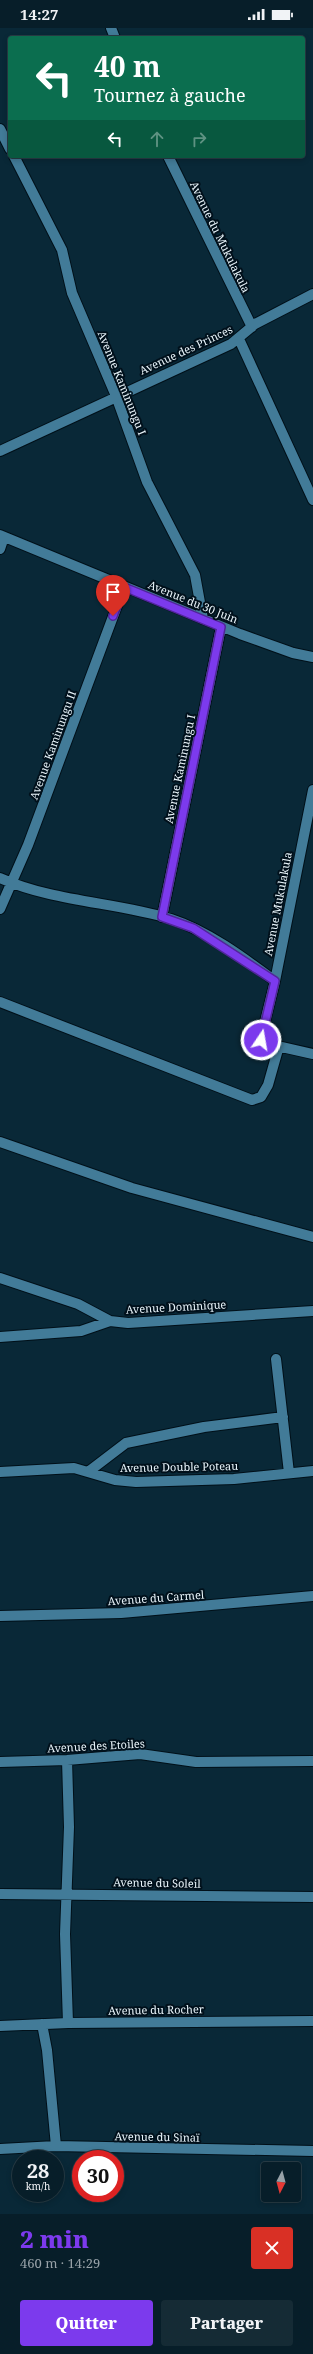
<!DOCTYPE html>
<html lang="fr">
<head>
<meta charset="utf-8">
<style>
  :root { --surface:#071e29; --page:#152b35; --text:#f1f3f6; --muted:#98a2a8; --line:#283c46; --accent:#7c3aed }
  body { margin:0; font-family:"Noto Serif",serif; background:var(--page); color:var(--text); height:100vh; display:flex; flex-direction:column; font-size:15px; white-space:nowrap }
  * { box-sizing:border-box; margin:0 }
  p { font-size:13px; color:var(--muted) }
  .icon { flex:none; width:22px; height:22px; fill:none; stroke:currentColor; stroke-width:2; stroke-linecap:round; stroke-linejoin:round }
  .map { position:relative; height:2186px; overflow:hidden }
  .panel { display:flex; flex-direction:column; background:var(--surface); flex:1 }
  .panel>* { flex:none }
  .hud { position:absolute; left:8px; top:8px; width:297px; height:122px; border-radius:4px; box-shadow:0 2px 6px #0003,0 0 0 1px var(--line); background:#0b6e4f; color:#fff; overflow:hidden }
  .needle { width:26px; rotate:186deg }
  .buttons { position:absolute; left:261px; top:2134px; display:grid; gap:8px }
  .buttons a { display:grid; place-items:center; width:40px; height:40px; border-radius:4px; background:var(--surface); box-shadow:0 2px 6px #0003,0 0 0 1px var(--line); font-size:20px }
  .speed { position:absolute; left:12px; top:2122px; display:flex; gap:8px; font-size:20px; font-weight:700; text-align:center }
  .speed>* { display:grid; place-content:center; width:52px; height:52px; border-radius:50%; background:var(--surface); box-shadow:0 2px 6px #0003,0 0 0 1px var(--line); line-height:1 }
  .speed small { font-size:10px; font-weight:400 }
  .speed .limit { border:6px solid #d22; background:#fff; color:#111 }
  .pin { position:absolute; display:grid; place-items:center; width:34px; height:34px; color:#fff; margin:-41px -17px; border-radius:50% 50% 50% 0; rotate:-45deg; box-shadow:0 0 4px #0007 }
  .pin .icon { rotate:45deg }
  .me { position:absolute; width:44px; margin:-22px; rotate:12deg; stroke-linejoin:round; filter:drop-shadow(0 0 3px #0008) }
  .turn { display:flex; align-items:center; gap:14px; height:84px; padding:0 20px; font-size:18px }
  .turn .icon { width:52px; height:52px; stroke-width:2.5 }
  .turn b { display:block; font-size:28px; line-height:34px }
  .lanes { display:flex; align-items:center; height:38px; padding:0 20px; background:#0003; justify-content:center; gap:20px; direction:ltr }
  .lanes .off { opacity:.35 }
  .round { display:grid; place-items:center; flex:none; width:42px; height:42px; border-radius:4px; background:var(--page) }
  .head { display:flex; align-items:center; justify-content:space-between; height:68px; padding:0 20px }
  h1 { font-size:24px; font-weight:800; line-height:30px; color:var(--accent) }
  .action { display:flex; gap:8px; margin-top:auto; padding:8px 20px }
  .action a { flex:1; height:46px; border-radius:4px; background:var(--accent); color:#fff; font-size:16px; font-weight:800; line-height:46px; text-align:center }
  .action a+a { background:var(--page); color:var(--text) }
  .status { display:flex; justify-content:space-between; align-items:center; height:28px; padding:0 20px; background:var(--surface); direction:ltr }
  .status svg { height:11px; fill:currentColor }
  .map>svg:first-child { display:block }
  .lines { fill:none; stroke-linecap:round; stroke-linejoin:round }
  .minor-casing { stroke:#011019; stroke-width:12 }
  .minor { stroke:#427b98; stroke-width:10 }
  .route-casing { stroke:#51269a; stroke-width:10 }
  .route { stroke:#7c3aed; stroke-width:7 }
  .labels { text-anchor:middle; stroke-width:4; stroke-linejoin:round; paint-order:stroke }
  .street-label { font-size:11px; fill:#e9f5fb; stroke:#00101b }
</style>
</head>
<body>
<div class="status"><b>14:27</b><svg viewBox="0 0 49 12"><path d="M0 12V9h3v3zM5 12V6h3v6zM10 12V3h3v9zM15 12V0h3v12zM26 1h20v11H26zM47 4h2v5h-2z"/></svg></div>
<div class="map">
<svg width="313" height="2186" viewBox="0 0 313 2186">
  <rect width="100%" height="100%" fill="#092837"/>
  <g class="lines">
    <g class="minor-casing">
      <path id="minor" d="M111 0 115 10
        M0 101 10 121
        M14 128 62 222 72 265 116 368 147 454 195 547 203 591
        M168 128 252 299
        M239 311 313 472
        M0 423 231 316 255 296 313 266
        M0 507 240 606 293 625 313 629
        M0 521 4 509
        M313 762 275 953 261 1010 264 1015 313 1026
        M0 850C54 874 115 874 171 891 208 903 244 930 275 953
        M0 881 28 817 124 559
        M162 889 221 599
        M0 974 252 1072 261 1069 268 1057 279 1018
        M0 1114 132 1160 313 1209
        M0 1250 78 1276 110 1293 128 1295 313 1283
        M0 1309 81 1303 110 1293
        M276 1331 289 1445
        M0 1444 74 1440 115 1452 136 1454 234 1451 313 1443
        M88 1444 126 1415 204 1399 283 1389
        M0 1588 121 1585 313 1568
        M67 1732 69 1799 65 1906 68 1995
        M0 1734 67 1732 140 1726 196 1734 313 1733
        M0 1866 313 1869
        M42 1996 47 2022 56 2118
        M0 1998 68 1995 313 1993
        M0 2121 56 2118 313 2123"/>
    </g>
    <use href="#minor" class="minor"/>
  </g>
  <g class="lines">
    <g class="route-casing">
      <path id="route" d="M113 588 124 559 221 599 162 889 193 900 275 953 261 1012"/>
    </g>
    <use href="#route" class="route"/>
  </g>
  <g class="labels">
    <g class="street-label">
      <text transform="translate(220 209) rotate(64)" y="4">Avenue du Mukulakula</text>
      <text transform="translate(186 322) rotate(-25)" y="4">Avenue des Princes</text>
      <text transform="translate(122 355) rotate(68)" y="4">Avenue Kaminungu I</text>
      <text transform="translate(193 574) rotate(22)" y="4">Avenue du 30 Juin</text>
      <text transform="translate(53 717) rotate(-70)" y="4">Avenue Kaminungu II</text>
      <text transform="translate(180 741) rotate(-78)" y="4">Avenue Kaminungu I</text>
      <text transform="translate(278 876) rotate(-79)" y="4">Avenue Mukulakula</text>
      <text transform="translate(176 1279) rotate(-3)" y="4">Avenue Dominique</text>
      <text transform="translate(179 1439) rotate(-1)" y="4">Avenue Double Poteau</text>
      <text transform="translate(156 1570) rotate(-4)" y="4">Avenue du Carmel</text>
      <text transform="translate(96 1718) rotate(-3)" y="4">Avenue des Etoiles</text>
      <text transform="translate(157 1855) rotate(1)" y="4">Avenue du Soleil</text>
      <text transform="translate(156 1982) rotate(-1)" y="4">Avenue du Rocher</text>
      <text transform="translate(157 2109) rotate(1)" y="4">Avenue du Sinaï</text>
    </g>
  </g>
</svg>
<div class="buttons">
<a><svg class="needle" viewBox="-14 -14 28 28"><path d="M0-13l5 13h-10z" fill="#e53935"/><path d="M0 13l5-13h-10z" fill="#98a2a8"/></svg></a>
</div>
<div class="speed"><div>28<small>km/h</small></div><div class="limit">30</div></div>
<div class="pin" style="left:113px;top:588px;background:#d93025"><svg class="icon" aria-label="arrive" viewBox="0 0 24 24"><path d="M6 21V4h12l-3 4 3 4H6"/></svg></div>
<svg class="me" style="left:261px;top:1012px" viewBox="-20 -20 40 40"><circle r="17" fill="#7c3aed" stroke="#fff" stroke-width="3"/><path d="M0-11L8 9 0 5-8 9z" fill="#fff"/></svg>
<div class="hud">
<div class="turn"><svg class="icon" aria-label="left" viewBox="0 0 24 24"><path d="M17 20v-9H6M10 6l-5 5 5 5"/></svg><div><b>40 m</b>Tournez à gauche</div></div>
<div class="lanes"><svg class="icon" aria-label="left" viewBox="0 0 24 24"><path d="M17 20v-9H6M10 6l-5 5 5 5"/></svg><svg class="icon off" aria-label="ahead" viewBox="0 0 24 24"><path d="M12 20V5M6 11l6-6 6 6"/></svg><svg class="icon off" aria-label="right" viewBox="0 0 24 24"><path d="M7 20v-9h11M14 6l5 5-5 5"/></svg></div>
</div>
</div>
<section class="panel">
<div class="head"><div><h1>2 min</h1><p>460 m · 14:29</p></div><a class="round" style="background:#d93025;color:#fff"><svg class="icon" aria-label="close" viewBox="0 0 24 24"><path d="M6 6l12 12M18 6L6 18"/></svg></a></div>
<div class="action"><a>Quitter</a><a>Partager</a></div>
</section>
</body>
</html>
